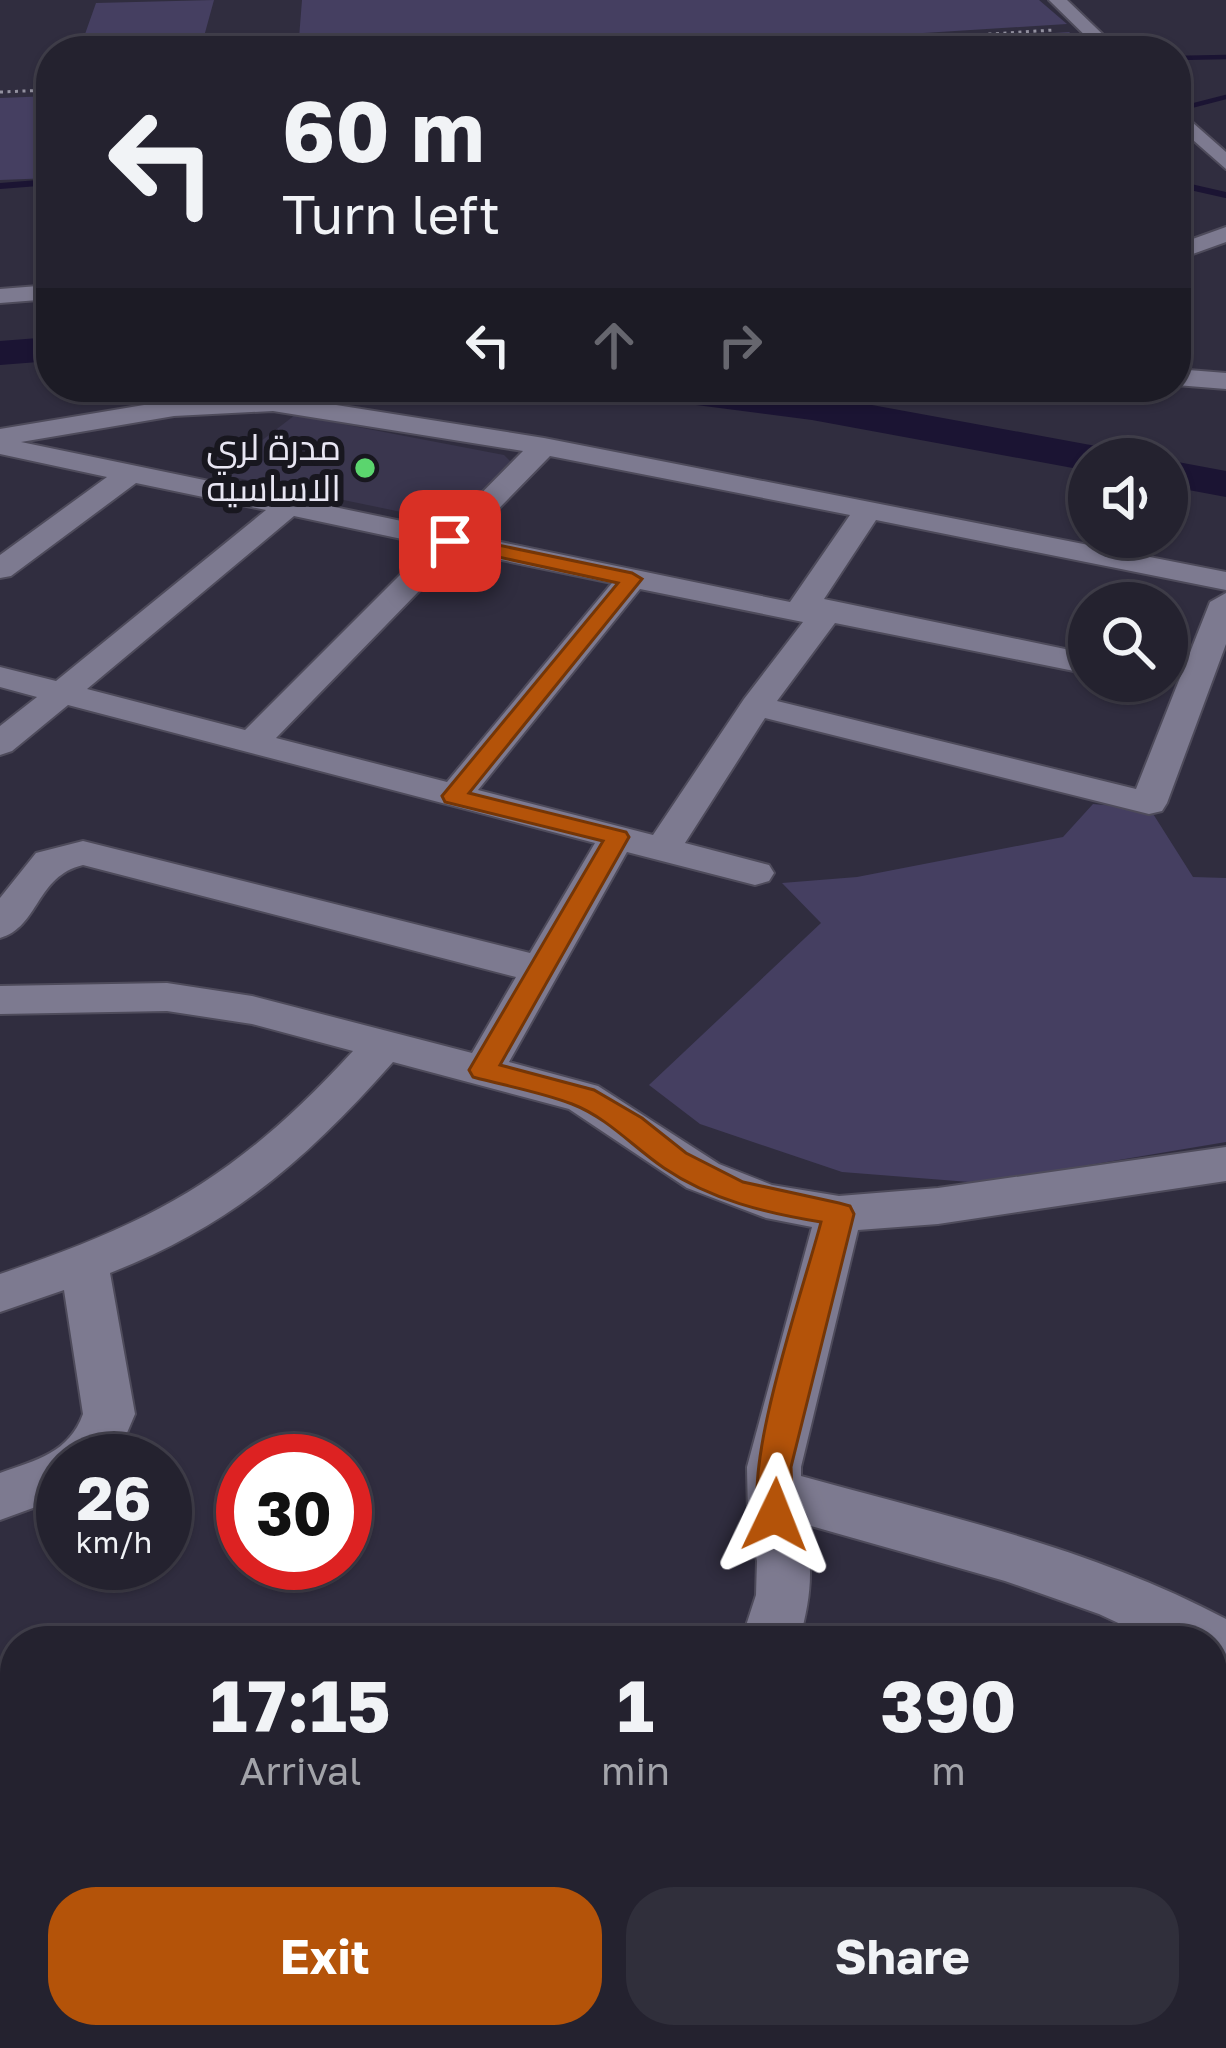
<!DOCTYPE html>
<html lang="en">
<head>
<meta charset="utf-8">
<style>
  :root { --surface:#24222f; --page:#302f3b; --text:#f1f3f6; --muted:#a3a4aa; --line:#413f4b; --accent:#b45309 }
  body { margin:0; font-family:"Golos Text",Cairo,sans-serif; background:var(--page); color:var(--text); height:100vh; display:flex; flex-direction:column; font-size:45px; white-space:nowrap }
  * { box-sizing:border-box; margin:0 }
  p { font-size:39px; color:var(--muted) }
  .icon { flex:none; width:66px; height:66px; fill:none; stroke:currentColor; stroke-width:2; stroke-linecap:round; stroke-linejoin:round }
  .map { position:relative; flex:1; overflow:hidden }
  .details { position:absolute; left:0px; top:1626px; width:1227px; height:423px; display:flex; flex-direction:column; background:var(--surface); border-radius:48px 48px 0 0; box-shadow:0 3px 9px #0004,0 0 0 3px var(--line) }
  .details>* { flex:none }
  .hud { position:absolute; left:36px; top:36px; width:1155px; height:366px; border-radius:48px; box-shadow:0 3px 9px #0004,0 0 0 3px var(--line); background:#24222f; color:var(--text); overflow:hidden }
  .controls { position:absolute; left:1068px; top:438px; display:grid; gap:24px }
  .controls a { display:grid; place-items:center; width:120px; height:120px; border-radius:50%; background:var(--surface); box-shadow:0 3px 9px #0004,0 0 0 3px var(--line); font-size:60px }
  .speed { position:absolute; left:36px; top:1434px; display:flex; gap:24px; font-size:60px; font-weight:700; text-align:center }
  .speed>* { display:grid; place-content:center; width:156px; height:156px; border-radius:50%; background:var(--surface); box-shadow:0 3px 9px #0004,0 0 0 3px var(--line); line-height:1 }
  .speed small { font-size:30px; font-weight:400 }
  .speed .limit { border:18px solid #d22; background:#fff; color:#111 }
  .pin { position:absolute; display:grid; place-items:center; width:102px; height:102px; color:#fff; margin:-51px; border-radius:24px; box-shadow:0 6px 18px #0006 }
  .me { position:absolute; width:132px; margin:-66px; rotate:2deg; stroke-linejoin:round; filter:drop-shadow(0 0 9px #0008) }
  .turn { display:flex; align-items:center; gap:42px; height:252px; padding:0 48px; font-size:54px }
  .turn .icon { width:156px; height:156px; stroke-width:2.5 }
  .turn b { display:block; font-size:84px; line-height:102px }
  .lanes { display:flex; align-items:center; height:114px; padding:0 48px; background:#0003; justify-content:center; gap:60px; direction:ltr }
  .lanes .off { opacity:.35 }
  .eta { display:flex; justify-content:space-evenly; align-items:center; height:204px; text-align:center }
  .eta b { font-size:72px; font-weight:700; line-height:84px }
  .action { display:flex; gap:24px; margin-top:auto; padding:24px 48px }
  .action a { flex:1; height:138px; border-radius:48px; background:var(--accent); color:#fff; font-size:48px; font-weight:700; line-height:138px; text-align:center }
  .action a+a { background:var(--page); color:var(--text) }
  .map>svg:first-child { display:block }
  .built { fill:#3a364e }
  .green { fill:#453f61 }
  .lines { fill:none; stroke-linecap:round; stroke-linejoin:round }
  .stream-far1 { stroke:#1b1433; stroke-width:4.5 }
  .stream { stroke:#1b1433; stroke-width:6 }
  .river { fill:#1b1433; fill-rule:evenodd }
  .minor-casing { stroke:#4e4b5b; stroke-width:4 }
  .path { stroke:#9391a0; stroke-width:3; stroke-dasharray:3 4.5; stroke-linecap:butt }
  .minor { fill:#7d7a90; fill-rule:evenodd }
  .route { fill:#b45309; stroke:#753606; stroke-width:3 }
  .poi-dot { fill:#5bd56e; stroke:#18171f; stroke-width:4.5 }
  .labels { text-anchor:middle; stroke-width:12; stroke-linejoin:round; paint-order:stroke }
  .far-poi-label { font-size:36px; fill:#e8e6f3; stroke:#18171f; text-anchor:end }
</style>
</head>
<body>
<div class="map">
<svg width="1226" height="2048" viewBox="0 0 1226 2048">
  <rect width="100%" height="100%" fill="#302d3f"/>
  <path class="built" d="M295 415 504 455 511 462 457 517 440 520 218 474Z"/>
  <path class="green" d="M214 0 200 51H79L96 3Z
    M302 0H1039L1067 24 637 51H298Z
    M1069 32 1092 51H773Z
    M51 96V178L0 180V98Z
    M1093 804 1150 809 1193 877 1226 878V1142L982 1183 842 1172 700 1124 649 1085 821 923 782 883 857 877 1063 837Z
    M0 1674 15 1678V2034H484L497 2048H0Z"/>
  <g class="lines">
    <path class="stream-far1" d="M1176 58 1226 57
      M1183 108 1226 97"/>
    <path class="stream" d="M1176 176 1186 186 1226 195
      M0 186 51 182"/>
    <path class="river" d="M51 337V361L0 365V341Z
      M629 387H751L812 394 1096 446 1112 450 1118 459H1089V471L812 420 650 399 635 396Z
      M1167 460 1226 471V497L1167 486Z"/>
    <g class="minor-casing">
      <path id="minor" d="M1049 0H1067L1120 51H1101Z
        M1176 108 1226 152V169L1176 125Z
        M1226 227V242L1176 260V245Z
        M51 285V299L0 303V289Z
        M1176 369 1226 373V389L1176 385Z
        M273 395 544 438 1226 572V590L876 520 824 599 1089 654V674L835 623 777 701 1136 789 1210 602 1226 593V644L1167 803 1162 811 1149 814 765 718 685 843 769 865 774 873 769 881 755 885 627 852 509 1062 598 1086 719 1164 772 1185 839 1196 938 1188 1226 1147V1181L938 1224 858 1230 801 1467V1476C945 1516 1093 1548 1226 1619V1676L1212 1670V1641H1157L1099 1614 1005 1581 804 1524C814 1568 811 1598 799 1641H741L756 1595 757 1561 748 1515 747 1467 812 1227 766 1218 687 1188 569 1109 393 1062C307 1159 232 1225 110 1273L135 1414 115 1461H63V1497L0 1520V1473C36 1460 69 1453 83 1414L64 1290 0 1312V1274C158 1221 239 1175 353 1051L252 1024 167 1011 0 1014V986L167 983 252 996 472 1053 516 977 83 865C36 876 39 927 0 938V898L36 853 83 841 530 953 595 843 68 705 12 751 0 755V726L37 697 0 687V667L56 681 266 510 136 483 11 576 0 578V555L107 477 0 454V429L174 400ZM273 411 523 451 445 530 21 442 174 416ZM550 456 850 515 790 602 472 536ZM294 516 430 545 245 730 87 689ZM458 551 612 583 447 782 276 738ZM640 589 803 622 744 699 653 835 478 790Z
        M512 2034H591L597 2048H518Z"/>
    </g>
    <path class="path" d="M719 51 1054 30
      M0 92 51 90"/>
    <use href="#minor" class="minor"/>
  </g>
  <path class="route" d="M450 535 632 573 642 579 469 793 626 832 629 837 500 1065 594 1090 642 1118 686 1153 743 1182 839 1203 850 1206 854 1214 791 1467 793 1515 787 1526 775 1531 762 1526C738 1475 805 1284 821 1222 766 1213 711 1200 664 1168 633 1147 608 1118 572 1104 541 1092 506 1086 473 1077L469 1070 603 841 445 802 442 796 618 583 443 545V537Z"/>
  <circle class="poi-dot" cx="365" cy="468" r="12"/>
  <g class="labels">
    <g class="far-poi-label">
      <text x="341" y="460">مدرة لري<tspan x="341" dy="41">الاساسیه</tspan></text>
    </g>
  </g>
</svg>
<div class="controls">
<a><svg class="icon" aria-label="sound" viewBox="0 0 24 24"><path d="M4 9h4l5-4v14l-5-4H4zM17 9q2 3 0 6"/></svg></a>
<a><svg class="icon" aria-label="search" viewBox="0 0 24 24"><circle cx="10" cy="10" r="6"/><path d="M15 15l6 6"/></svg></a>
</div>
<div class="speed"><div>26<small>km/h</small></div><div class="limit">30</div></div>
<div class="pin" style="left:450px;top:541px;background:#d93025"><svg class="icon" aria-label="arrive" viewBox="0 0 24 24"><path d="M6 21V4h12l-3 4 3 4H6"/></svg></div>
<svg class="me" style="left:775px;top:1515px" viewBox="-20 -20 40 40"><path d="M0-17L14 15 0 8-14 15z" fill="#b45309" stroke="#fff" stroke-width="4"/></svg>
<div class="hud">
<div class="turn"><svg class="icon" aria-label="left" viewBox="0 0 24 24"><path d="M17 20v-9H6M10 6l-5 5 5 5"/></svg><div><b>60 m</b>Turn left</div></div>
<div class="lanes"><svg class="icon" aria-label="left" viewBox="0 0 24 24"><path d="M17 20v-9H6M10 6l-5 5 5 5"/></svg><svg class="icon off" aria-label="ahead" viewBox="0 0 24 24"><path d="M12 20V5M6 11l6-6 6 6"/></svg><svg class="icon off" aria-label="right" viewBox="0 0 24 24"><path d="M7 20v-9h11M14 6l5 5-5 5"/></svg></div>
</div>
<section class="details">
<div class="eta">
<div><b>17:15</b><p>Arrival</p></div>
<div><b>1</b><p>min</p></div>
<div><b>390</b><p>m</p></div>
</div>
<div class="action"><a>Exit</a><a>Share</a></div>
</section>
</div>
</body>
</html>
